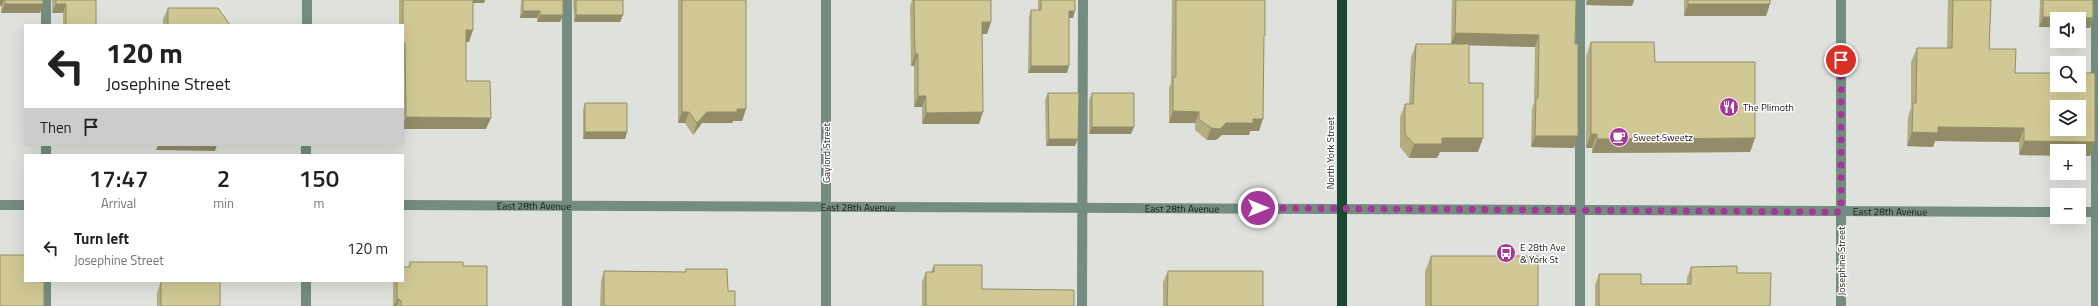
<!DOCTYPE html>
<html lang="en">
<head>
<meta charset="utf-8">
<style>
  :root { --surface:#fff; --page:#f2f2f2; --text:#222; --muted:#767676 }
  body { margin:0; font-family:"Titillium Web",sans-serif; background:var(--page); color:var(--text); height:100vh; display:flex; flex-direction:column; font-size:15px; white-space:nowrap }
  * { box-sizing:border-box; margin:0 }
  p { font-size:13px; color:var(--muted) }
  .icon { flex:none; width:22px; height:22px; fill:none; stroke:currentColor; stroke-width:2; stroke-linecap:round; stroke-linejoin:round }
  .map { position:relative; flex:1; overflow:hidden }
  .details { position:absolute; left:24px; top:154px; width:380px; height:128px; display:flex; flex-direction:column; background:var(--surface); border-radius:0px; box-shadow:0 4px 16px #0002 }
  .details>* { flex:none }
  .banner { position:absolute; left:24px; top:24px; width:380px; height:122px; border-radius:0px; box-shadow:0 4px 16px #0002; background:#fff; color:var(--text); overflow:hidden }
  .controls { position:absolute; left:2050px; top:12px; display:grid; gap:8px }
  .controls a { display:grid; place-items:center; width:36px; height:36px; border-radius:0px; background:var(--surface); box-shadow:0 4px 16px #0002; font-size:20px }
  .pin { position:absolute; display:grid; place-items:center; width:34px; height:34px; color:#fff; margin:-17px; border:2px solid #fff; border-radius:50%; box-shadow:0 1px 4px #0007 }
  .me { position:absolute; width:44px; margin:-22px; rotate:90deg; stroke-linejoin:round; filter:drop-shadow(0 0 3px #0008) }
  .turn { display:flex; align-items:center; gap:14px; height:84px; padding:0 16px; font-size:18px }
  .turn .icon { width:52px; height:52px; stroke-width:2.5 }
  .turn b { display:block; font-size:28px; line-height:34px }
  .then { display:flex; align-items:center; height:38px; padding:0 16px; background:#0003; gap:8px; font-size:15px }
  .eta { display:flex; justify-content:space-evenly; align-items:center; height:68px; text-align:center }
  .eta b { font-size:24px; font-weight:600; line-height:28px }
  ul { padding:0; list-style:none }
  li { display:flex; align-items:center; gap:12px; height:52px; padding:0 16px }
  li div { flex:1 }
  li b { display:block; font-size:15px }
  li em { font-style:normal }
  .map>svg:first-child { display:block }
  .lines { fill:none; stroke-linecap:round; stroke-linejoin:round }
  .minor { stroke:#758c81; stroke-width:10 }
  .major { stroke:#1b4736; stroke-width:10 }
  .wall { fill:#b3ad80 }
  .shaded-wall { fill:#928d68 }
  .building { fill:#d0c995; stroke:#928d68; fill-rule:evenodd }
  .route { stroke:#a43797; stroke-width:7; stroke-dasharray:0 12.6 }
  .labels { text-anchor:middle; stroke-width:3; stroke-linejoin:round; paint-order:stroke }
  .poi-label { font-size:10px; fill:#181918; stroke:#fff; text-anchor:start }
  .street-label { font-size:10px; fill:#181918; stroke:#fff }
</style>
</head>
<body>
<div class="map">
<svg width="2098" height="306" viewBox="0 0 2098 306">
  <rect width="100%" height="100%" fill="#dee1dc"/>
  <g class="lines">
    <g class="minor">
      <path d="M46 25V0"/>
      <path d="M307 25V0"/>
      <path d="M46 155V145"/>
      <path d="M306 155V145"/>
      <path d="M0 205H25"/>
      <path id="s1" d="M403 205 2057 212"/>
      <path d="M2079 212H2098"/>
      <path d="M46 281V306"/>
      <path d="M306 306V281"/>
      <path d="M567 306V0"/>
      <path d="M826 306V0"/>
      <path d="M1082 306 1083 0"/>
      <path d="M1580 306V0"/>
      <path d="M1841 306V0"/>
      <path d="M2096 306V0"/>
    </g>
    <path class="major" d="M1342 306V0"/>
  </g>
  <path class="wall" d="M0 0H43L40 13H1V6H0Z
    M52 0H96V25H63V13H52Z
    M399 0H485L484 3H473L469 42H466V81L486 129H403V25H399Z
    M521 0H563V15L560 22H537V18H520Z
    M573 0H623V15L620 22H574Z
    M678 0H746V109L742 121H733L732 123H702L693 135 685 123H678Z
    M912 0H991V22L987 34H982L979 124H922V107H914V66H911L910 6Z
    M1038 0H1075L1073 18H1069L1067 73H1028L1029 17 1031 10H1038Z
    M1172 0H1265L1259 131H1250L1249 135H1222L1216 140H1207L1195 130V123H1169V88L1171 83Z
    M1452 0H1576L1574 148 1531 147 1532 109 1534 102 1535 47 1469 45V83L1478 152H1440L1437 158H1409L1400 147V117L1405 104H1409L1411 57 1416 44H1451Z
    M1586 0H1634L1632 6 1586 5Z
    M1684 0H1770L1766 16H1684Z
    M1948 0H1991L1989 49 2015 73 2095 142 2090 156H2079V151L2019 155V142L1935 141 1933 147 1907 146 1908 117 1911 108V62L1917 48H1947Z
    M2040 0H2093V18L2090 28 2039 27Z
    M168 8 230 25H163V19Z
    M1591 42 1655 62 1755 138 1750 152 1592 153V148H1586V56Z
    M1048 93 1075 146H1046L1045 100Z
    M1092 93 1131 134H1089V100Z
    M585 103 627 132 625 139H583V110Z
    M1431 256 1538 306H1425V271Z
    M410 262 463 266 487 306H393V281H403Z
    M934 265 982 289 1074 306H922V282L926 272H931Z
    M1691 267 1737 273 1770 306H1595V285L1599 274 1641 284H1687V278Z
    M686 269 728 291 735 306H600L601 281 604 271 685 272Z
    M1168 271 1263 306H1163V282Z
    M161 281 220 306H157V293Z"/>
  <path class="shaded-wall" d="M0 0H4L1 6H0Z
    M470 0H485L484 3H469Z
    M1588 0H1634L1632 6 1586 5Z
    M5 4H43L40 13H1Z
    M56 4H66L63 13H52Z
    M1688 4H1770L1766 16H1684Z
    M523 11H540L537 18H520Z
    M1069 11H1075L1073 18H1067Z
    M540 15H563L560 22H537Z
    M576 15H623L620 22H574Z
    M2043 17 2093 18 2090 28H2079V19H2057V27H2039Z
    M982 22H991L987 34H978Z
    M466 30H473L469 42H461Z
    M1455 33 1539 35 1535 47 1451 45Z
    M915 54H918L914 66H911Z
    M1031 66H1069L1067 73H1028Z
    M918 96H926L922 107H914Z
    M737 109H746L742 121H733L732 123H702L693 135 697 123 707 112Z
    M1173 111 1199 112 1195 123H1169Z
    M682 112H689L685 123H678Z
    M983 112 979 124H922L926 113Z
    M406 117 491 118 486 129H403V125Z
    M1253 119H1263L1259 131H1250L1249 135H1222L1216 140H1207L1211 128 1226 123Z
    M1092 127H1134L1131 134H1089Z
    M1938 127 2024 128 2019 142 1935 141 1933 147 1907 146 1912 132Z
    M585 132H627L625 139H583Z
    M1591 134H1597L1592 148H1586Z
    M1535 136H1578L1574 148 1531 147Z
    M1442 138H1483L1478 152H1440L1437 158H1409L1414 144Z
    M1755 138 1750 152 1592 153 1597 139Z
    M1049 139H1078L1075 146H1046Z
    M2024 141 2095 142 2090 156H2079V151H2057V156L2019 155Z
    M158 145H217L215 151 156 150Z
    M397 299H399L397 306H394Z"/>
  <path class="building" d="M5 0H43V4H5Z
    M56 0H96V25H66V4H56Z
    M403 0H473V30H466V81H490L491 118 406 117 405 43H403Z
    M523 0H563V15H540V11H523Z
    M576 0H623V15H576Z
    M682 0H746V109H737V112H707L697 123 689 112H682Z
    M914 0H991V22H982L983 112 926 113V96H918V54H915Z
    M1041 0H1075V11H1069V66H1031V10H1041Z
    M1176 0H1265V35H1264L1263 119H1253V123H1226L1220 129 1211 128 1199 119V112L1173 111V77H1176Z
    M1456 0H1576L1575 44H1578V136H1535L1536 98H1538L1539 35 1455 33Z
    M1688 0H1770V4H1688Z
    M1953 0H1991L1989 49H2016L2015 73H2057V85H2079V73H2095V142L2024 141V128L1938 127V133L1912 132 1913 103H1916L1917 48H1952ZM2057 107H2079V129H2057Z
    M2043 0H2093V18L2043 17Z
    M168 8H218L230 25H168Z
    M1591 42H1654L1655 62H1755V138L1597 139V134H1591Z
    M1416 44H1469V83H1483V138H1442V144H1414L1405 134V104H1413Z
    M1048 93H1079L1078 139H1049Z
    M1092 93H1134V127H1092Z
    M585 103H627V132H585Z
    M0 255H25V281H44V306H0Z
    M1431 256H1538V306H1431Z
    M410 262H463V266H487V306H401V301L399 299H397V281H403V267H410Z
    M934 265H982V289L1074 290V306H926V272H934Z
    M1737 266V273H1771L1770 306H1599V274H1641V284H1691V267Z
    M686 269H727L728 291H735V306H604V271L686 272Z
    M1168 271H1263V306H1167Z
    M161 281H220V306H161Z"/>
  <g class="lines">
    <path class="route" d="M1258 208 1841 212V60"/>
  </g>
  <defs>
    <g id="restaurant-disc" transform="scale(1)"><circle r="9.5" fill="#a43797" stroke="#fff"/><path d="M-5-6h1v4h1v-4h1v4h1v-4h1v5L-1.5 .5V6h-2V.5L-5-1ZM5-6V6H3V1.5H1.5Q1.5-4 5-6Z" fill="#fff"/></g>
    <g id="cafe-disc" transform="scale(1)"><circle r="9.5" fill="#a43797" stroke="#fff"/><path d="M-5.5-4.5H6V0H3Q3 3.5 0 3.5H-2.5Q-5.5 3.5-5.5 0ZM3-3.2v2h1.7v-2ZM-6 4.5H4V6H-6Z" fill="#fff"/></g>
    <g id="bus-disc" transform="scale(1)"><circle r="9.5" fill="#a43797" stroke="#fff"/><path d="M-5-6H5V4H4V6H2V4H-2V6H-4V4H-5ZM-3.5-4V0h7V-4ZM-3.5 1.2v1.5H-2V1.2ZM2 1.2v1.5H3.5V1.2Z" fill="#fff"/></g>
  </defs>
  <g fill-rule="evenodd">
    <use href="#restaurant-disc" x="1729" y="107"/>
    <use href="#cafe-disc" x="1619" y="137"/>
    <use href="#bus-disc" x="1506" y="253"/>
  </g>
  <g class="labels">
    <g class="poi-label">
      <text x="1743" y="111">The Plimoth</text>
      <text x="1633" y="141">Sweet Sweetz</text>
      <text x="1520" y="251">E 28th Ave<tspan x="1520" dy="12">&amp; York St</tspan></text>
    </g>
    <g class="street-label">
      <text transform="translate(826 153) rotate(-90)" y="4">Gaylord Street</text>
      <text transform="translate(1330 153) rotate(-90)" y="4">North York Street</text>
      <text dy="4" stroke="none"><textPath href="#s1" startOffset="131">East 28th Avenue</textPath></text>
      <text dy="4" stroke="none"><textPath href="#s1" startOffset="455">East 28th Avenue</textPath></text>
      <text dy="4" stroke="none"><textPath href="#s1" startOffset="779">East 28th Avenue</textPath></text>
      <text dy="4" stroke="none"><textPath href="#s1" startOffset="1487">East 28th Avenue</textPath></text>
      <text transform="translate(1841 261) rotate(-90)" y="4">Josephine Street</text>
    </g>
  </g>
</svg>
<div class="controls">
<a><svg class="icon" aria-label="sound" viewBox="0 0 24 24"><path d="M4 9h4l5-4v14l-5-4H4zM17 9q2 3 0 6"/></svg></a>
<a><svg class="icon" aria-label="search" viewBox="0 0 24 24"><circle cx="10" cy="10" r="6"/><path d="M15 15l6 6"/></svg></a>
<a><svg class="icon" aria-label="layers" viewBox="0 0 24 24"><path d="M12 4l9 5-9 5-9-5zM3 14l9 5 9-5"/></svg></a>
<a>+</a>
<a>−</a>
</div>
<div class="pin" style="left:1841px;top:60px;background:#d93025"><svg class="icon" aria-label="arrive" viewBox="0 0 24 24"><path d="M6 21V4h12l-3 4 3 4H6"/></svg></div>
<svg class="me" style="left:1258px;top:208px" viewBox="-20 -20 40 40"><circle r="17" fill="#a43797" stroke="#fff" stroke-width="3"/><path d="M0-11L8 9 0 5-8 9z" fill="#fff"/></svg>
<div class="banner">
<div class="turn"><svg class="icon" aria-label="left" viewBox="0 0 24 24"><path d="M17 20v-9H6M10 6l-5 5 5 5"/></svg><div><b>120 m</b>Josephine Street</div></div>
<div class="then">Then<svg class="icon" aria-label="arrive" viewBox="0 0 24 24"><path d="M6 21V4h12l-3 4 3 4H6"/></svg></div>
</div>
<section class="details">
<div class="eta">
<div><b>17:47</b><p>Arrival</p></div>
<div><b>2</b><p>min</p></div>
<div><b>150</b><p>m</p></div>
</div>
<ul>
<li><svg class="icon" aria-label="left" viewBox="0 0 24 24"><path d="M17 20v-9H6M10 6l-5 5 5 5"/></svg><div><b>Turn left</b><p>Josephine Street</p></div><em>120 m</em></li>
</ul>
</section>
</div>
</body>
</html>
